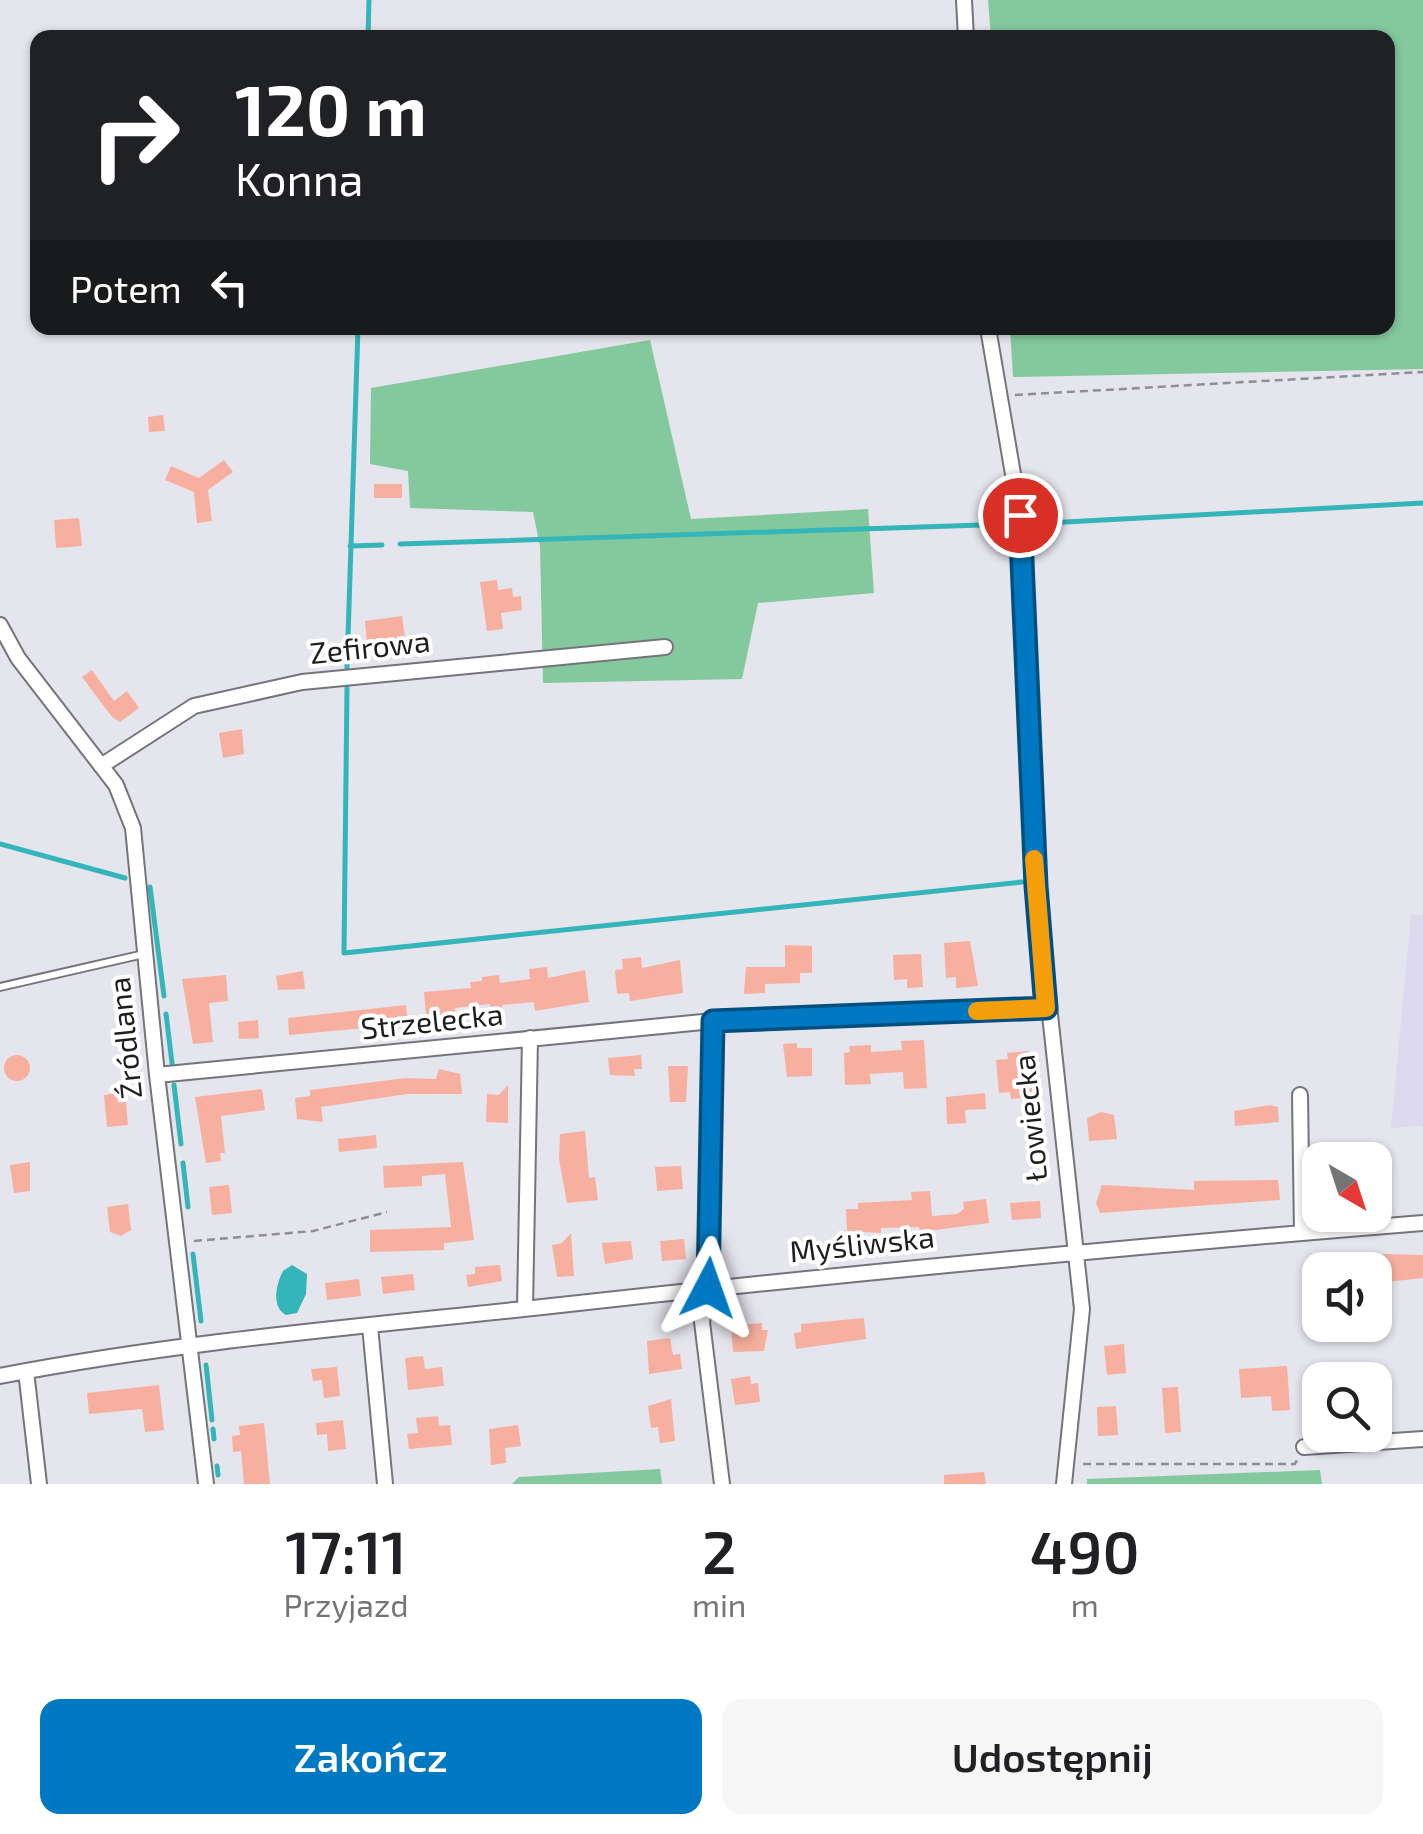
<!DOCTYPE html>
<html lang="pl">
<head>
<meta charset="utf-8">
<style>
  :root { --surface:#fff; --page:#f6f6f6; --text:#202124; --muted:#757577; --accent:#0079c2 }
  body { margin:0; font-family:"Exo 2",sans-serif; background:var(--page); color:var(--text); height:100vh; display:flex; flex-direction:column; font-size:38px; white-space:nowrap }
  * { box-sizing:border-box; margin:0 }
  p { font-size:32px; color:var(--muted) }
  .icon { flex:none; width:55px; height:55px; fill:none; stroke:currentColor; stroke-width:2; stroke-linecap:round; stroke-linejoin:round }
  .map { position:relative; height:1484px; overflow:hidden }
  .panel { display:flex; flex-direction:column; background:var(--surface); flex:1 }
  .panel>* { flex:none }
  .guide { position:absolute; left:30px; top:30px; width:1365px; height:305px; border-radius:20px; box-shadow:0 2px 8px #0004; background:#202124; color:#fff; overflow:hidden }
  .needle { width:65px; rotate:141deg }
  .buttons { position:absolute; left:1302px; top:1142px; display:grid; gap:20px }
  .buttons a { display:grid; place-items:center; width:90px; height:90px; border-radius:20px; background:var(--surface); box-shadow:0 2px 8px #0004; font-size:50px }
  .pin { position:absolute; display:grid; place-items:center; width:85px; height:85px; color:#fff; margin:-42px; border:5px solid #fff; border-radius:50%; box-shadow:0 2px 10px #0007 }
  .me { position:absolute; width:110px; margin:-55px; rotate:4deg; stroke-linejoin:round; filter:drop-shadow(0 0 8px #0008) }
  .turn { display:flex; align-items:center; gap:35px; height:210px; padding:0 40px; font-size:45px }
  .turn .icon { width:130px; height:130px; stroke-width:2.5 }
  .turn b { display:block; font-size:70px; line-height:85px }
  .then { display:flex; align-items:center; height:95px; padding:0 40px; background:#0003; gap:20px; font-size:38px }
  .eta { display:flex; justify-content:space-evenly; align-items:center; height:170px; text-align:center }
  .eta b { font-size:60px; font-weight:600; line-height:70px }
  .action { display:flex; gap:20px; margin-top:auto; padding:20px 40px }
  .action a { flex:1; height:115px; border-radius:20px; background:var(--accent); color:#fff; font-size:40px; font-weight:600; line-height:115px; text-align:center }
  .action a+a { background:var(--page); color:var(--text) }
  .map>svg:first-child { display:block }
  .commercial { fill:#dcd9ef }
  .green { fill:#84c89e }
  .water { fill:#33b5b9 }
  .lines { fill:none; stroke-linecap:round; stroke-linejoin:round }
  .stream { stroke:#33b5b9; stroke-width:5 }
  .building { fill:#f7b09f }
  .lane-casing { stroke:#74747b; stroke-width:10 }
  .street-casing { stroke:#74747b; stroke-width:18 }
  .path { stroke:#8e8e94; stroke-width:2.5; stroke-dasharray:8 5; stroke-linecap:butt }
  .lane { stroke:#fff; stroke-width:6 }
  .street { stroke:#fff; stroke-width:14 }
  .route-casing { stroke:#004f7e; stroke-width:25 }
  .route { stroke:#0079c2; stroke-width:18 }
  .slow { stroke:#f59e0b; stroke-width:18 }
  .labels { text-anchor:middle; stroke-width:8; stroke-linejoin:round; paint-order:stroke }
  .street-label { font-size:30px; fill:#1e1e21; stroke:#fff }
</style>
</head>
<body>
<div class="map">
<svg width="1423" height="1484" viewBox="0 0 1423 1484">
  <rect width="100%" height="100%" fill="#e5e5ed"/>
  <path class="commercial" d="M1411 914 1423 915V1126L1391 1128Z"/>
  <path class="green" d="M988 0H1423V369L1013 377 1010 328H1388V38L991 37Z
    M650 340 691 519 868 509 874 593 758 603 742 679 543 683 540 546 533 512 410 508 408 471 370 464 371 388Z
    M660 1469 662 1484H512L519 1477Z
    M1320 1470 1322 1484H1087V1479Z"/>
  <path class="water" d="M292 1265 307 1274 306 1294 297 1313 286 1315C271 1307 276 1284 283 1271Z"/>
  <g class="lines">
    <path class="stream" d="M368 38 369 0
      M1028 524 1423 503
      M400 544 1012 524
      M350 546 382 545
      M347 668 358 328
      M347 688 344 953 1022 882
      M0 844 125 878
      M150 887 164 996
      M166 1014 172 1063
      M174 1085 181 1144
      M183 1163 188 1207
      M193 1254 201 1321
      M206 1365 212 1420
      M213 1429 214 1439
      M217 1466 218 1475"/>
  </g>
  <path class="building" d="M163 415 165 431 149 432 148 417Z
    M224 460 233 472 208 490 212 521 197 523 194 492 165 480 171 466 199 478Z
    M374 484H402V498H374Z
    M79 518 82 546 56 548 54 520Z
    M497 580 498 590 512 588 513 597 521 596 522 610 501 613 503 629 487 631 480 582Z
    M402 616 406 644 391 646 390 639 367 642 365 621Z
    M92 670 114 701 127 691 139 708 120 722 112 717 82 677Z
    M242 729 244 754 223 758 219 733Z
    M970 941 978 986 956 988V977L946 978 944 943Z
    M785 945 812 946V973H800V983L765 984V993L744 994 746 967H785Z
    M921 954 923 987 907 988V979L894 980 893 955Z
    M641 957 642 968 680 960 683 993 630 1001 629 993 617 994 615 970 623 969 622 959Z
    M547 967 548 978 585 970 589 1002 535 1011 534 1002 502 1005 503 1014 491 1015 490 1004 455 1008V1016L426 1014 424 992 471 988 470 982 482 981V977L499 975 500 983 530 979 529 969Z
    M303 971 305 989 278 990 276 976Z
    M226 975 228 1001 209 1003 213 1042 193 1044 182 979Z
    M406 1005 408 1024 289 1035 288 1018Z
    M258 1020 259 1038 239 1039 238 1022Z
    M924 1040 927 1088 904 1089 903 1072 870 1074 871 1084 845 1085 844 1053 850 1052 849 1046 871 1045V1052L902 1050 901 1041Z
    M797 1043V1048H812V1076L787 1077 783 1044Z
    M1029 1051 1033 1097 1011 1099 1010 1092 999 1093 996 1060 1008 1059 1007 1053Z
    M641 1055 642 1069H634L635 1076 610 1075 608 1058Z
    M4 1068a13 13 0 1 1 26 0a13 13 0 1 1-26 0Z
    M668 1066H688L686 1102H670Z
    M439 1069 460 1074 462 1094H407L321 1107 323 1122 297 1119 295 1098 310 1096V1090L406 1078 436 1079Z
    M508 1085V1123L486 1122 487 1094 499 1095Z
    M262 1089 265 1110 221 1116 225 1153H220L221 1161 206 1163 195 1097Z
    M125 1092 128 1125 107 1127 104 1095Z
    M985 1093 986 1109 965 1110 966 1123 947 1124 946 1097Z
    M1270 1105 1278 1107 1279 1122 1235 1126 1234 1111Z
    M1101 1112 1114 1115 1117 1139 1089 1141 1087 1118Z
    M585 1131 589 1178 595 1177 598 1200 567 1203 559 1159 560 1134Z
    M376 1135 377 1148 339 1152 338 1139Z
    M30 1162V1191L14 1193 10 1165Z
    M463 1162 474 1240 444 1243V1250L370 1252V1230L451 1227 445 1174 422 1176V1186L384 1188 383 1166Z
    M681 1166 683 1189 657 1191 655 1167Z
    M1278 1180 1280 1200 1100 1213 1096 1203 1102 1185 1194 1190V1181Z
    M229 1185 232 1213 212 1215 209 1187Z
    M930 1191 932 1216 957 1214 964 1209 963 1202 986 1199 989 1223 920 1232 919 1227 881 1228V1233L847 1231 846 1209H858V1203L912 1200 911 1192Z
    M1040 1201 1041 1218 1012 1220 1010 1203Z
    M128 1204 131 1230 121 1236 110 1232 107 1207Z
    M571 1233 574 1276 557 1277 552 1245 562 1243Z
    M684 1239 686 1259 662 1261 660 1241Z
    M631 1241 633 1259 605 1264 602 1243Z
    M1383 1254 1423 1255V1278L1386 1282 1387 1290 1375 1291V1270H1369L1367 1259Z
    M500 1265 502 1281 468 1287 466 1275 475 1274V1267Z
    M413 1274 415 1290 383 1294 381 1277Z
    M359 1279 361 1296 327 1300 325 1283Z
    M864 1318 866 1339 796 1349 794 1333 801 1332V1324Z
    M762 1323V1330H768L764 1351 733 1352 731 1326Z
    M670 1338 673 1355 680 1354 682 1369 649 1374 647 1341Z
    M1124 1344 1126 1373 1107 1375 1104 1346Z
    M423 1356 425 1369 442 1367 444 1386 408 1390 405 1358Z
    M1287 1366 1290 1410 1272 1411 1271 1396 1241 1398 1239 1369Z
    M337 1367 340 1396 324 1398 322 1380 313 1381 311 1369Z
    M750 1376 751 1384 758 1383 760 1402 735 1405 731 1379Z
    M159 1385 164 1430 145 1432 142 1409 89 1414 87 1393Z
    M1178 1387 1181 1432 1165 1433 1162 1388Z
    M671 1399 675 1441 660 1443 658 1427 651 1428 648 1406Z
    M1116 1406 1118 1435 1098 1436 1097 1407Z
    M438 1416 439 1426 450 1425 452 1445 409 1449 407 1434 418 1433 416 1418Z
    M343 1420 346 1449 328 1451 327 1434 317 1435 316 1423Z
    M264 1423 270 1484H244L241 1451 233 1452 232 1436 240 1435 239 1426Z
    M518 1425 521 1446 505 1448 506 1463 491 1465 489 1429Z
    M984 1472 986 1484H944V1475Z"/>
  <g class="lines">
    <g class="lane-casing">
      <path id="lane" d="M0 987 144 954"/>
    </g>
    <g class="street-casing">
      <path id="street" d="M964 0 966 38
        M988 328 1020 515 1036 886 1082 1309 1064 1484
        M0 625 18 658 116 785 133 828 157 1075 206 1484
        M101 766 194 706 302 682 665 647
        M713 1021 711 1269 702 1322 722 1484
        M157 1075 713 1021 1046 1008
        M1300 1095 1302 1233
        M525 1308 530 1038
        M370 1326 385 1484
        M26 1371 39 1484
        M0 1376C176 1342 355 1327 533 1308 830 1275 1126 1247 1423 1223
        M1304 1447 1423 1439"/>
    </g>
    <path class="path" d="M1015 395 1423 372
      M194 1241 313 1231 387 1212
      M1083 1464H1295L1297 1460"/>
    <use href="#lane" class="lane"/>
    <use href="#street" class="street"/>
  </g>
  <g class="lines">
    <g class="route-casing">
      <path id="route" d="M708 1288 713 1021 1046 1008 1036 886 1020 515"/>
    </g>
    <use href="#route" class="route"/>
    <path class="slow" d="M977 1011 1046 1008 1034 859"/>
  </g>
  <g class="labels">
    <g class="street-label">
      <text transform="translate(370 648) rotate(-6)" y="10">Zefirowa</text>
      <text transform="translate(432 1022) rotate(-6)" y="10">Strzelecka</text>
      <text transform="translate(126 1038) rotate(-96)" y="10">Źródlana</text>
      <text transform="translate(1031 1118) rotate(-96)" y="10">Łowiecka</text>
      <text transform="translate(862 1245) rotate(-6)" y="10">Myśliwska</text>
    </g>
  </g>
</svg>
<div class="buttons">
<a><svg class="needle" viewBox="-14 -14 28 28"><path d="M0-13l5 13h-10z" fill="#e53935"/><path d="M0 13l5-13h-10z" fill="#757577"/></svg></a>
<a><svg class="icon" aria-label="sound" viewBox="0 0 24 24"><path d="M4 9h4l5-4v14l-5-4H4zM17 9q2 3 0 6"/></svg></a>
<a><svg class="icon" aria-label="search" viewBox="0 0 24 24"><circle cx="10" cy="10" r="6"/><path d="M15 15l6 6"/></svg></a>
</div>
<div class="pin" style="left:1020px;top:515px;background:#d93025"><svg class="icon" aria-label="arrive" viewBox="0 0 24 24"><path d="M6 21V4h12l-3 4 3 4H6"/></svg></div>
<svg class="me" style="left:708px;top:1288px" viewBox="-20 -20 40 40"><path d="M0-17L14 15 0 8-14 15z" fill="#0079c2" stroke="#fff" stroke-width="4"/></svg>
<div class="guide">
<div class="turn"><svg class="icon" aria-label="right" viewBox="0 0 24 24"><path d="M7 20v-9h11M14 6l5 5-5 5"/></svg><div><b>120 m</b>Konna</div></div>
<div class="then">Potem<svg class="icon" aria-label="left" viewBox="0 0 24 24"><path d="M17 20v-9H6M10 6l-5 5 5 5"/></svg></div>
</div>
</div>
<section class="panel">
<div class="eta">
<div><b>17:11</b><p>Przyjazd</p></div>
<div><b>2</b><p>min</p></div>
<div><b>490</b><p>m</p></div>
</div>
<div class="action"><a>Zakończ</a><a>Udostępnij</a></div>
</section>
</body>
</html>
